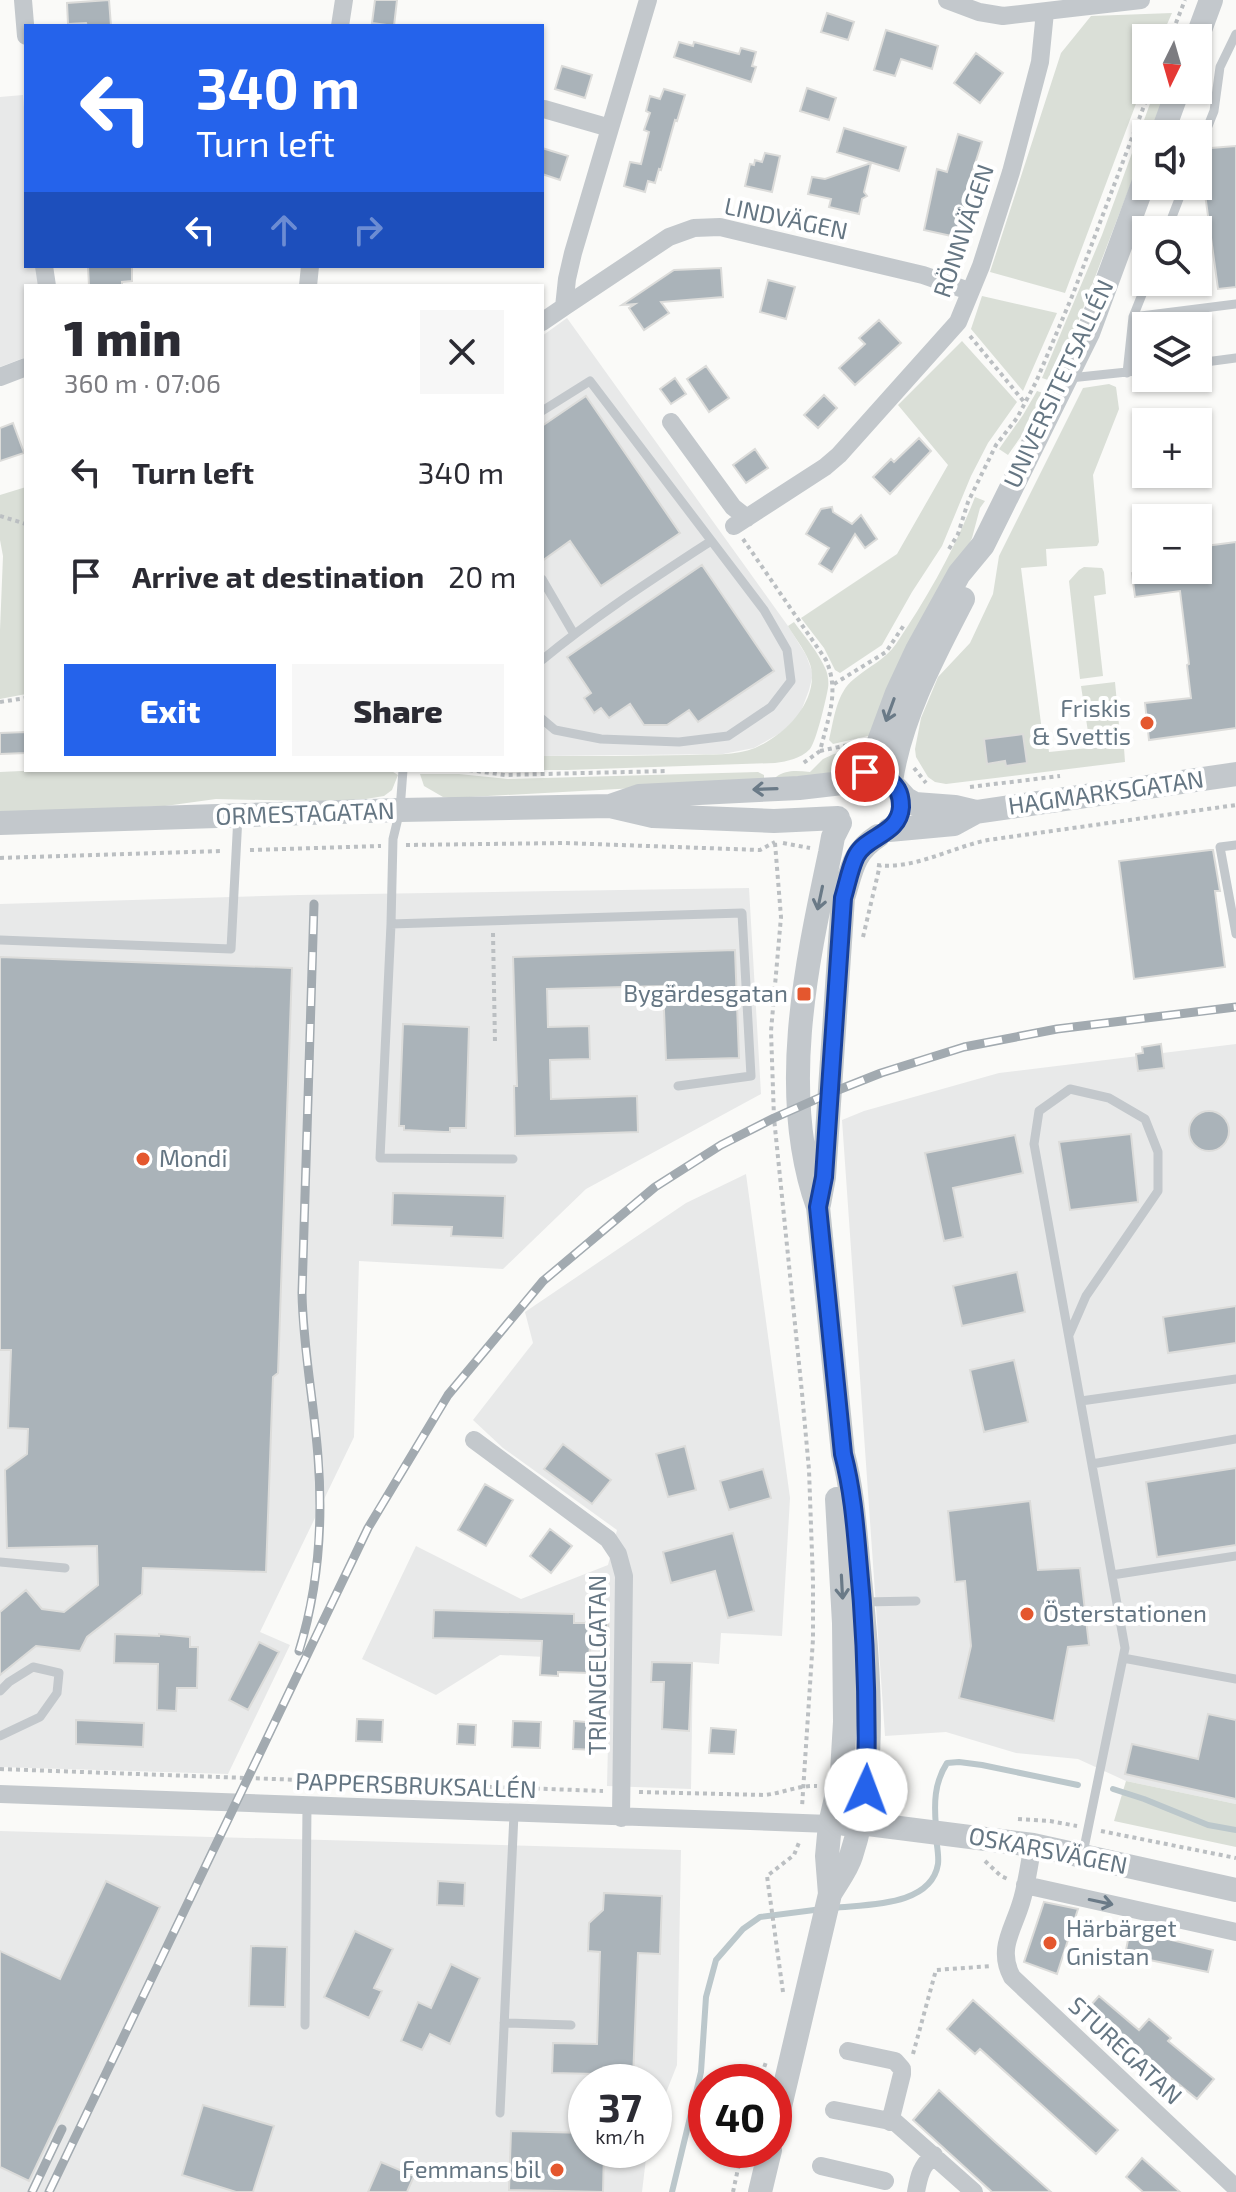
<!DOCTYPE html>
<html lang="en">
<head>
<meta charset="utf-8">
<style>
  :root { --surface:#fff; --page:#f7f7f7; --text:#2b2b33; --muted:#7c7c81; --accent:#2563eb }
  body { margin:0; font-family:"Exo 2",sans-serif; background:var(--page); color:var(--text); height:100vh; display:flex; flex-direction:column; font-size:30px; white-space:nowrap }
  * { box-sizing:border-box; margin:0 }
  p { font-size:26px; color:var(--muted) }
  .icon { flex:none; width:44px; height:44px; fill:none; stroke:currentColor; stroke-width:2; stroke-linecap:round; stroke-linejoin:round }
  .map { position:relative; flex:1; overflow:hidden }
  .details { position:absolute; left:24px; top:284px; width:520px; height:488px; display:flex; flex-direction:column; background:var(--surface); border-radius:0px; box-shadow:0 2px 6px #0004 }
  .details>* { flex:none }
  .top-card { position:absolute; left:24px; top:24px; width:520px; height:244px; border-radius:0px; box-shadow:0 2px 6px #0004; background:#2563eb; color:#fff; overflow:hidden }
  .needle { width:52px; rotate:185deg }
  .controls { position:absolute; left:1132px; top:24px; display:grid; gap:16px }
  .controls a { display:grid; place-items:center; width:80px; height:80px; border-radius:0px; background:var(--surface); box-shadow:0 2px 6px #0004; font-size:40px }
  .speed { position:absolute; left:568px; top:2064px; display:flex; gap:16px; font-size:40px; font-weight:700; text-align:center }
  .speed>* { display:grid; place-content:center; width:104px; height:104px; border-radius:50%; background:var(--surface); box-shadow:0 2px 6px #0004; line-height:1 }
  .speed small { font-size:20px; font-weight:400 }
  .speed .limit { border:12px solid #d22; background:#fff; color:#111 }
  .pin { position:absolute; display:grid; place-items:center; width:68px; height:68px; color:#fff; margin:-34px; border:4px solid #fff; border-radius:50%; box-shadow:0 2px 8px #0007 }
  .me { position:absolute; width:88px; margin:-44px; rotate:2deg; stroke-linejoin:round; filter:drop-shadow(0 0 6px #0008) }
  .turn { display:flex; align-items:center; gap:28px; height:168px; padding:0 40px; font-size:36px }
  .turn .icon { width:104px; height:104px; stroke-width:2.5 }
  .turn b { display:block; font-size:56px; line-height:68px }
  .lanes { display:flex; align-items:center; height:76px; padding:0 40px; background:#0003; justify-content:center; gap:40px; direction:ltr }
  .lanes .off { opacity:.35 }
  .round { display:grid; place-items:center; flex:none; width:84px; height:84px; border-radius:0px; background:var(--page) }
  .headline { display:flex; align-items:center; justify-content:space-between; height:136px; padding:0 40px }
  h1 { font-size:48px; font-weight:800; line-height:60px }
  .cta { display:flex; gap:16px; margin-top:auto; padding:16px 40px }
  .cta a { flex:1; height:92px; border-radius:0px; background:var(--accent); color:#fff; font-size:32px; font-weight:800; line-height:92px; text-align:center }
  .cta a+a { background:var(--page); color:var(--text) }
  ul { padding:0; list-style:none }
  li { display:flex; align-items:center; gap:24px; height:104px; padding:0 40px }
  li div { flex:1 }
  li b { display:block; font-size:30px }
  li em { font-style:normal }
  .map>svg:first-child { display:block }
  .built { fill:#e8e9e9 }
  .green { fill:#dadfd7; fill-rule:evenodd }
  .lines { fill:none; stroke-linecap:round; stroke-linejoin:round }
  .stream { stroke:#bbc7cb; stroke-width:6 }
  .building { fill:#aab3b9; stroke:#dcdcda; stroke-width:2 }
  .path { stroke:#bbbfc2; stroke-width:4; stroke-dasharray:4 4; stroke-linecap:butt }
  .service { stroke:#c3c8cc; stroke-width:9 }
  .minor { stroke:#c3c8cc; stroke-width:18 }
  .tertiary { stroke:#c3c8cc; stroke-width:24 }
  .rail-casing { stroke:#a2aab0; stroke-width:9 }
  .rail { stroke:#fff; stroke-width:6; stroke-dasharray:18; stroke-linecap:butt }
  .oneway { stroke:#6a7a87 }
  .route-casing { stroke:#184099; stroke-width:20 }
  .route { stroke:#2563eb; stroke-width:14 }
  .poi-dot { fill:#e4572e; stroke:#fff; stroke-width:3 }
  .labels { text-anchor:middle; stroke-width:8; stroke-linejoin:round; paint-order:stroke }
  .street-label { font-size:24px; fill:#657683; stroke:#fff }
  .poi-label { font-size:24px; fill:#657683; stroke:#fff; text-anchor:end }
</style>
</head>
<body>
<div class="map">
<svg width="1236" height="2192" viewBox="0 0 1236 2192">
  <rect width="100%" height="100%" fill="#fafaf8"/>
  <path class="built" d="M23 95 26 132V266H37L39 286H26V357L0 367V97Z
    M567 318 788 626 806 655 813 674 809 690 800 714 782 732 754 748 723 754 542 756V336Z
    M749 888 761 1094 586 1189 503 1269 359 1261 354 1437 260 1632 290 1645 228 1774 0 1767V904L299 895Z
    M1236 1044V1804L1126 1781 1078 1759 1016 1753 946 1732 885 1736 842 1120 864 1111 999 1073Z
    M746 1174 790 1498 782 1636 721 1633 719 1664 693 1662 691 1789 607 1786 610 1660 500 1655 436 1695 362 1659 416 1546 521 1599 608 1565 617 1530 503 1448 473 1420 533 1343 525 1312 686 1203Z
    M0 1831 681 1850 677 2065 654 2123V2082H586V2150H647L642 2192H0Z"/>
  <path class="green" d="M1172 13 1161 38H1146V77L1065 293 990 272 1061 53 1091 16Z
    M1155 90H1166L1150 134H1146V144L1079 319 1051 381 1042 378 1102 235Z
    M982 296 1057 313 1023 391 971 329Z
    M962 341 1017 402 988 443 971 476 942 546 912 592 882 645 840 673 835 670 824 648 801 618 897 554 948 465 898 405Z
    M1109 384 1116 387 1119 409 1093 475 1099 542 1097 546 1046 549 1047 566 1021 568 1043 739H1047L1049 752 1118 745 1124 748 1125 762 946 784 935 782 928 777 916 757 915 749 921 718 938 677 970 643 993 594 999 556 1083 388ZM1023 734 1027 763 1006 766 1005 761 987 763 984 739Z
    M1037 391 1046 394 1031 422 1008 455 999 449 1023 415Z
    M26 487V694L0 699V630L3 556 0 540V495Z
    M975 497 985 501 980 508 972 538 874 738 868 736 833 744 829 740C834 720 836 693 854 679 868 667 886 659 896 644 927 598 955 549 975 497Z
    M1084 567 1102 568 1104 572 1106 594 1094 596 1103 676 1080 679 1069 581 1079 570Z
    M794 622C805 637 819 653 826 670 828 675 829 683 828 688 826 700 816 742 810 749 800 759 788 761 775 763L567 770H487H542V756C591 756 640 756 689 755 710 754 736 756 755 748 783 736 813 707 812 675 812 658 796 640 788 626Z
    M1115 682 1119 725 1113 730 1088 732 1081 686Z
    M864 748 865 759 841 771 775 781 776 777C787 769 798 771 810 772L823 759 834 754Z
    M43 770H390L398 775 392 790 384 796 348 802 216 799 165 806 0 813V772Z
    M758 772 764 775V781L452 798 443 797 424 786 420 774H459L508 779Z
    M1126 1781 1236 1804V1847L1114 1821Z"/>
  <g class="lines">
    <path class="stream" d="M1113 1789 1144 1799 1208 1825 1236 1830
      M936 1827C934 1804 934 1783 947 1763L959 1762 982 1765 1078 1785
      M833 1908C866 1904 931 1907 938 1864 939 1856 937 1846 936 1838
      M672 2192 701 2072 706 1997 716 1960 743 1929 760 1917 822 1909"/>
  </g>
  <path class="building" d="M109 0 111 26H87L86 23 68 24 67 3Z
    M375 0H397L394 26 372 23Z
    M827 13 854 22 848 40 821 32Z
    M886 30 938 46 932 69 901 59 895 76 874 70Z
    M679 42 693 46 694 42 739 54 741 48 756 52 752 66 756 67 751 82 674 57Z
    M976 53 1003 73 980 103 954 83Z
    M562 66 592 75 585 98 555 89Z
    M807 88 836 98 829 120 800 111Z
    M664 89 685 95 677 121 675 120 661 170 659 169 655 183 648 181 645 192 624 186 630 162 641 164 649 132 644 130 650 113 646 111 650 96 660 99Z
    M844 128 906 147 899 171 837 152Z
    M958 134 982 142 966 192 972 193 967 210 962 208 956 237 924 230 937 169 947 172Z
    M1236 146V287L1218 289 1202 172 1211 148Z
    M542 148 568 156 560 180 542 174Z
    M765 153 780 156 772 192 745 186 750 164 754 165 755 160 762 162Z
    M871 163 864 192 867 196 862 199 859 214 829 207 831 199 808 194 812 177 825 179Z
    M88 266H132V281L122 282V286H89Z
    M721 268 723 297 661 302 669 313 644 330 629 308 635 304 622 305 674 270Z
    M768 280 795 287 786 319 760 312Z
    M879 320 901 343 855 385 839 368 865 344 859 338Z
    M706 366 729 398 709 412 687 379Z
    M675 378 686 394 671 404 660 389Z
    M824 395 837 408 818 428 804 415Z
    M586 396 680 533 601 586 570 541 542 561V426Z
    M13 423 24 453 0 461V428Z
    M919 438 931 451 890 494 873 477 891 459 894 462Z
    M755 449 768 468 746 483 733 465Z
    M832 507 833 512 852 524 861 515 877 539 865 548 855 534 832 572 819 564 829 548 806 534 821 509Z
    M1236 542V728L1149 740 1145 703 1191 698 1187 665 1189 664 1180 591 1135 597 1132 573 1155 570H1198V547Z
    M702 565 774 671 698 722 689 710 667 725H644L630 704 609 718 601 708 594 713 584 698 591 693 567 657Z
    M26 732V753L0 754V733Z
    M1023 734 1027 763 1006 766 1005 761 987 764 984 739Z
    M1210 850H1213L1220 891H1215L1225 967 1134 979 1119 861Z
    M735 950 739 1058 666 1060 663 986 547 989 548 1027 589 1026 590 1059 550 1060 551 1099 637 1096 638 1132 515 1136 514 1086H517L513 957Z
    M0 957 292 968 278 1373 273 1377 266 1572 143 1568 142 1594 87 1637 80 1651 36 1646 0 1675V1612L26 1590 42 1609 64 1612 98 1585 97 1546 7 1548 5 1470 27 1454 28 1429 8 1428 11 1350H0Z
    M403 1024 469 1027 466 1128H450V1132H444L404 1130V1126H399Z
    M1161 1044 1164 1068 1138 1071 1136 1054 1143 1053 1142 1047Z
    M1189 1131a20 20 0 1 1 40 0a20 20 0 1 1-40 0Z
    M1131 1134 1138 1202 1070 1210 1059 1142Z
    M1015 1135 1023 1173 953 1188 963 1237 944 1241 925 1153Z
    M393 1193 505 1196 503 1238 451 1236 452 1227 392 1225Z
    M1017 1272 1025 1312 962 1326 953 1286Z
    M1236 1306V1343L1168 1353 1163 1317Z
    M1014 1360 1028 1422 984 1432 970 1370Z
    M563 1444 611 1480 592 1504 544 1469Z
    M685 1446 696 1490 668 1497 656 1454Z
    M1236 1468V1545L1157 1557 1146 1482Z
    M763 1469 771 1498 729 1510 720 1481Z
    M485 1484 513 1500 486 1546 458 1530Z
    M1030 1501 1038 1570 1080 1568 1089 1645 1068 1647 1054 1721 959 1698 971 1646 965 1581 955 1582 948 1511Z
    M550 1529 572 1546 551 1573 530 1556Z
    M733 1533 754 1611 728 1618 715 1571 671 1583 663 1552Z
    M434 1610 574 1614V1623H608V1640H590L589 1673 558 1672V1676L540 1675 542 1641 433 1638Z
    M115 1634 159 1636V1634L190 1637V1647H198L197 1688H177L176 1711 157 1710 158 1664 114 1663Z
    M259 1642 279 1652 248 1710 229 1700Z
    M652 1662 692 1663 689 1731 662 1729 664 1682H651Z
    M1208 1714 1236 1720V1799L1125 1774 1132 1744 1198 1759Z
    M357 1719 383 1720 382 1742 356 1741Z
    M76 1720 144 1723 143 1747 76 1744Z
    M513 1721 541 1722 540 1748 512 1747Z
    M574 1721 598 1723 597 1750 573 1749Z
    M458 1724 476 1725 475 1745 457 1744Z
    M711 1728 736 1730 734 1754 709 1753Z
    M106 1881 160 1907 29 2181 0 2167V1951L60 1979Z
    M438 1881 465 1883 464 1906 437 1905Z
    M604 1893 662 1896 660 1954 638 1953 633 2079 596 2077V2074L552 2073 553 2043 597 2044 600 1952 588 1951 589 1923 603 1910Z
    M1044 1902 1078 1909 1057 1974 1024 1962Z
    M1130 1930 1213 1950 1208 1972 1125 1955Z
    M355 1931 393 1949 374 1988 382 1991 369 2018 324 1997Z
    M251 1946 287 1947 285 2007 249 2006Z
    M451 1964 480 1978 450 2044 430 2034 422 2050 401 2041 418 2002 431 2008Z
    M1099 1996 1139 2030 1149 2019 1171 2038 1168 2041 1214 2079 1197 2099 1150 2061 1142 2070 1082 2015Z
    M973 2000 1118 2130 1096 2154 980 2049 975 2054 947 2029Z
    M939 2090 994 2141 1051 2192H992L981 2182 913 2120Z
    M203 2105 274 2126 253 2192H236L182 2175Z
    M511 2131 586 2133V2150H604L603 2192 509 2190Z
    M1142 2158 1180 2192H1143L1126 2177Z
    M381 2162 414 2176 407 2192H368Z"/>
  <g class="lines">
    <path class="path" d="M1170 38 1185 0
      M970 336 1025 403
      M0 516 26 524
      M743 539 826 660C840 692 828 718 820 751L802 764
      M949 549 958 534 968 502 996 445 1017 418 1036 382 1073 294 1150 90
      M834 684 886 652 904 625
      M0 702 26 698
      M820 751 857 743
      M914 768 926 783
      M469 770 505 775 666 771
      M970 787 1060 776
      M775 843 781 917 771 1031 774 1118 802 1393 809 1470 813 1581V1639L802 1807
      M783 843 810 848
      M406 845 564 843 760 850 775 842
      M250 850 381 846
      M0 858 221 851
      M877 865C914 870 952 847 988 840L1236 805
      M493 933 495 1043
      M863 937 880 865
      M0 1769 603 1791
      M639 1792 765 1795C783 1793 799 1785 817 1786
      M1018 1819 1050 1821 1077 1826
      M1101 1831 1236 1858
      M985 1861 1001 1876 1010 1880
      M783 1992 767 1876 794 1855 800 1840
      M913 2054 936 1970 992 1966
      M759 2082 766 2062
      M733 2192 742 2150"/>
    <path class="service" d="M1198 151 1214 111 1220 67 1236 34
      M1167 230 1184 186
      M1133 317 1236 304
      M1198 363 1236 358
      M1127 373 1133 317 1147 282
      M1070 378 1146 370
      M542 411 590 381 764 610 787 650 791 681 771 707 728 736 679 742 601 739 555 730 542 719
      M542 579 574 634
      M542 660C595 616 653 579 711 541
      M1236 845 1220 847 1236 934
      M391 924 393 839 400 810 403 770
      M0 940 231 949 238 816
      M513 1159 380 1158 391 924 742 913 751 1076 678 1086
      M1069 1335 1086 1296 1158 1191V1152L1145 1119 1109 1098 1070 1089 1039 1111 1034 1144 1125 1648 1083 1853
      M1081 1401 1236 1379
      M1092 1464 1236 1439
      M0 1562 65 1568
      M1112 1575 1236 1556
      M863 1602 916 1601
      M1123 1658 1236 1679
      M0 1691 9 1682 33 1667 59 1673 57 1693 40 1717 0 1736
      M504 2023 571 2025
      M305 2025 307 1805
      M500 2113 514 1814"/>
    <path class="minor" d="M23 0 26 36
      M947 0 979 12 1003 16 1141 0
      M340 26 344 0
      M544 109 610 128
      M44 266 47 286
      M308 286 310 266
      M564 307 669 237 694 228 720 227 923 275 969 291
      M542 322 564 307 567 279 573 253 648 0
      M0 377 26 367
      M671 422 733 507 747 518
      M734 526 825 467 839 455 958 322 981 266 1011 172 1040 62 1045 12
      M474 1440 608 1539 618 1554 624 1576 621 1818
      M0 1794 830 1824
      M1033 1845C1029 1864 1027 1884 1021 1903 1013 1930 997 1949 1012 1977L1236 2188
      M1025 1885 1236 1932
      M848 2051 895 2061 902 2069V2074L890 2122
      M834 2110 895 2122 974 2192
      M821 2166 885 2181
      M916 2192C919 2176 921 2166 934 2155"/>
    <path class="tertiary" d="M1197 38 1211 0
      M1162 134 1178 90
      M865 772 877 747 897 693 917 650 959 574 983 545 1088 333 1146 176
      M891 781C901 716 933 657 963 599
      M897 789 906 799 915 804 955 807 976 812
      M610 806 639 796 799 788 842 783
      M0 823 400 810 610 806 653 816 774 821 838 818
      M889 830 954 824 976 812 1236 774
      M819 1204 824 1177 843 898C852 870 852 853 878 836
      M845 1824H868L1033 1845 1236 1890
      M830 1894C837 1882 847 1869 851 1856 879 1772 868 1657 859 1569 855 1530 853 1492 843 1454L818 1207C778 1095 806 966 830 853L833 837 840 823
      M774 2132 830 1894 827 1856 830 1824 842 1772 845 1722 844 1623 837 1499
      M760 2192 770 2150"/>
    <g class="rail-casing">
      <path id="rail" d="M299 1651C318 1590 323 1521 318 1457 314 1402 303 1349 302 1293L314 904
        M32 2192 62 2129
        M49 2192 368 1528 448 1395 543 1281 655 1187 721 1145 774 1118 828 1094 881 1073 964 1047 1057 1029 1236 1007"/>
    </g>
    <use href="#rail" class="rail"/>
  </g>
  <defs><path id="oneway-shaft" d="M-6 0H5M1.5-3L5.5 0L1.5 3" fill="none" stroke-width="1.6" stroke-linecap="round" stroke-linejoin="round" transform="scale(2)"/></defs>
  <g class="oneway">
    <use href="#oneway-shaft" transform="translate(890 710) rotate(110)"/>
    <use href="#oneway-shaft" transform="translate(765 789) rotate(178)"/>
    <use href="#oneway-shaft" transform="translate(820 898) rotate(102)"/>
    <use href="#oneway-shaft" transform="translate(842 1587) rotate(87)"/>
    <use href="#oneway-shaft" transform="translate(1101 1902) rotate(12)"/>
  </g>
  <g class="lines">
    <g class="route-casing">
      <path id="route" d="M865 772C878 773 889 777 897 789 900 794 901 800 901 807 899 835 867 835 856 856 850 868 847 885 843 898L824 1177 818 1207 843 1454C852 1488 855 1522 858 1557 866 1637 868 1710 866 1790"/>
    </g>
    <use href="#route" class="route"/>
  </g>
  <g class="poi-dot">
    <circle cx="1147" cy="723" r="8"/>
    <rect x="796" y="986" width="16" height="16" rx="4"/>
    <circle cx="143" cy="1159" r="8"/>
    <circle cx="1027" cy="1614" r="8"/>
    <circle cx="1050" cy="1943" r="8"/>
    <circle cx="557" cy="2170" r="8"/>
  </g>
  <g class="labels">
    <g class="street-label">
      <text transform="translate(786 219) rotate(12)" y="8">LINDVÄGEN</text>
      <text transform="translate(964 231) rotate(-71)" y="8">RÖNNVÄGEN</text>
      <text transform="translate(1059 384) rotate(-65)" y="8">UNIVERSITETSALLÉN</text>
      <text transform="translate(1106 793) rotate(-8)" y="8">HAGMARKSGATAN</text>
      <text transform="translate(305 814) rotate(-2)" y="8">ORMESTAGATAN</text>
      <text transform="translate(598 1665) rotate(-90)" y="8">TRIANGELGATAN</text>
      <text transform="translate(416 1786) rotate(2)" y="8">PAPPERSBRUKSALLÉN</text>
      <text transform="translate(1048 1851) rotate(11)" y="8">OSKARSVÄGEN</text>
      <text transform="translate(1125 2051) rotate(43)" y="8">STUREGATAN</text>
    </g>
    <g class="poi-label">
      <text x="1131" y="717">Friskis<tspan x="1131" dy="28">&amp; Svettis</tspan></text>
      <text x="788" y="1002">Bygärdesgatan</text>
      <text x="159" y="1167" text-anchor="start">Mondi</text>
      <text x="1043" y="1622" text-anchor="start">Österstationen</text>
      <text x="1066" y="1937" text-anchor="start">Härbärget<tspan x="1066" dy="28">Gnistan</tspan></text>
      <text x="541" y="2178">Femmans bil</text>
    </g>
  </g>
</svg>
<div class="controls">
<a><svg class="needle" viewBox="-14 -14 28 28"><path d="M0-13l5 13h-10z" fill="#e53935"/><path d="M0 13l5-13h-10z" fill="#7c7c81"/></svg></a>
<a><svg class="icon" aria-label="sound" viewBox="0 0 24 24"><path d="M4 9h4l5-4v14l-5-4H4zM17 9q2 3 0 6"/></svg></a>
<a><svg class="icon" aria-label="search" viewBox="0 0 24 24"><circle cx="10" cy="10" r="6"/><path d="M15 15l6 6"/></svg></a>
<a><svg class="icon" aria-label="layers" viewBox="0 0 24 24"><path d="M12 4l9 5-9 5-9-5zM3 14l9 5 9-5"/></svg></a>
<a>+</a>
<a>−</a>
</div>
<div class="speed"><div>37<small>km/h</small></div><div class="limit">40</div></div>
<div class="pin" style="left:865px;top:772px;background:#d93025"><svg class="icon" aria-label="arrive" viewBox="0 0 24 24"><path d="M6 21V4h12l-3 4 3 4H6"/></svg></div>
<svg class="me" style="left:866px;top:1790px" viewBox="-20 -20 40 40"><circle r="19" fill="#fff"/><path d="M0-13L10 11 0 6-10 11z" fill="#2563eb"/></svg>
<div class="top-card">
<div class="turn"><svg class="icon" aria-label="left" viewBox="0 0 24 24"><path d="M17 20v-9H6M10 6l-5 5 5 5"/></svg><div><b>340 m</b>Turn left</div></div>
<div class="lanes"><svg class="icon" aria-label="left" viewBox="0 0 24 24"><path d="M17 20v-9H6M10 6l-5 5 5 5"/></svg><svg class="icon off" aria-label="ahead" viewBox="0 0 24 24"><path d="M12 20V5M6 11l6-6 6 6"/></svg><svg class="icon off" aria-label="right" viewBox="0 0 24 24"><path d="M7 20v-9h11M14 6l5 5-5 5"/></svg></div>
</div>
<section class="details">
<div class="headline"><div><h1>1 min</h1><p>360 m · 07:06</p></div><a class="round"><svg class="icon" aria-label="close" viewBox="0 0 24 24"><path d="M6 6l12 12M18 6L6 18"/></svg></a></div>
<ul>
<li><svg class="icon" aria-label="left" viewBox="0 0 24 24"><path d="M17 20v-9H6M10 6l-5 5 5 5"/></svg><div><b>Turn left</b></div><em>340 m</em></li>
<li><svg class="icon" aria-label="arrive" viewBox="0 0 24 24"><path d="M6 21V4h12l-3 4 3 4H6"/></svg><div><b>Arrive at destination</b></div><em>20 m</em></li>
</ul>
<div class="cta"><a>Exit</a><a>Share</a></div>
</section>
</div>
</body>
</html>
